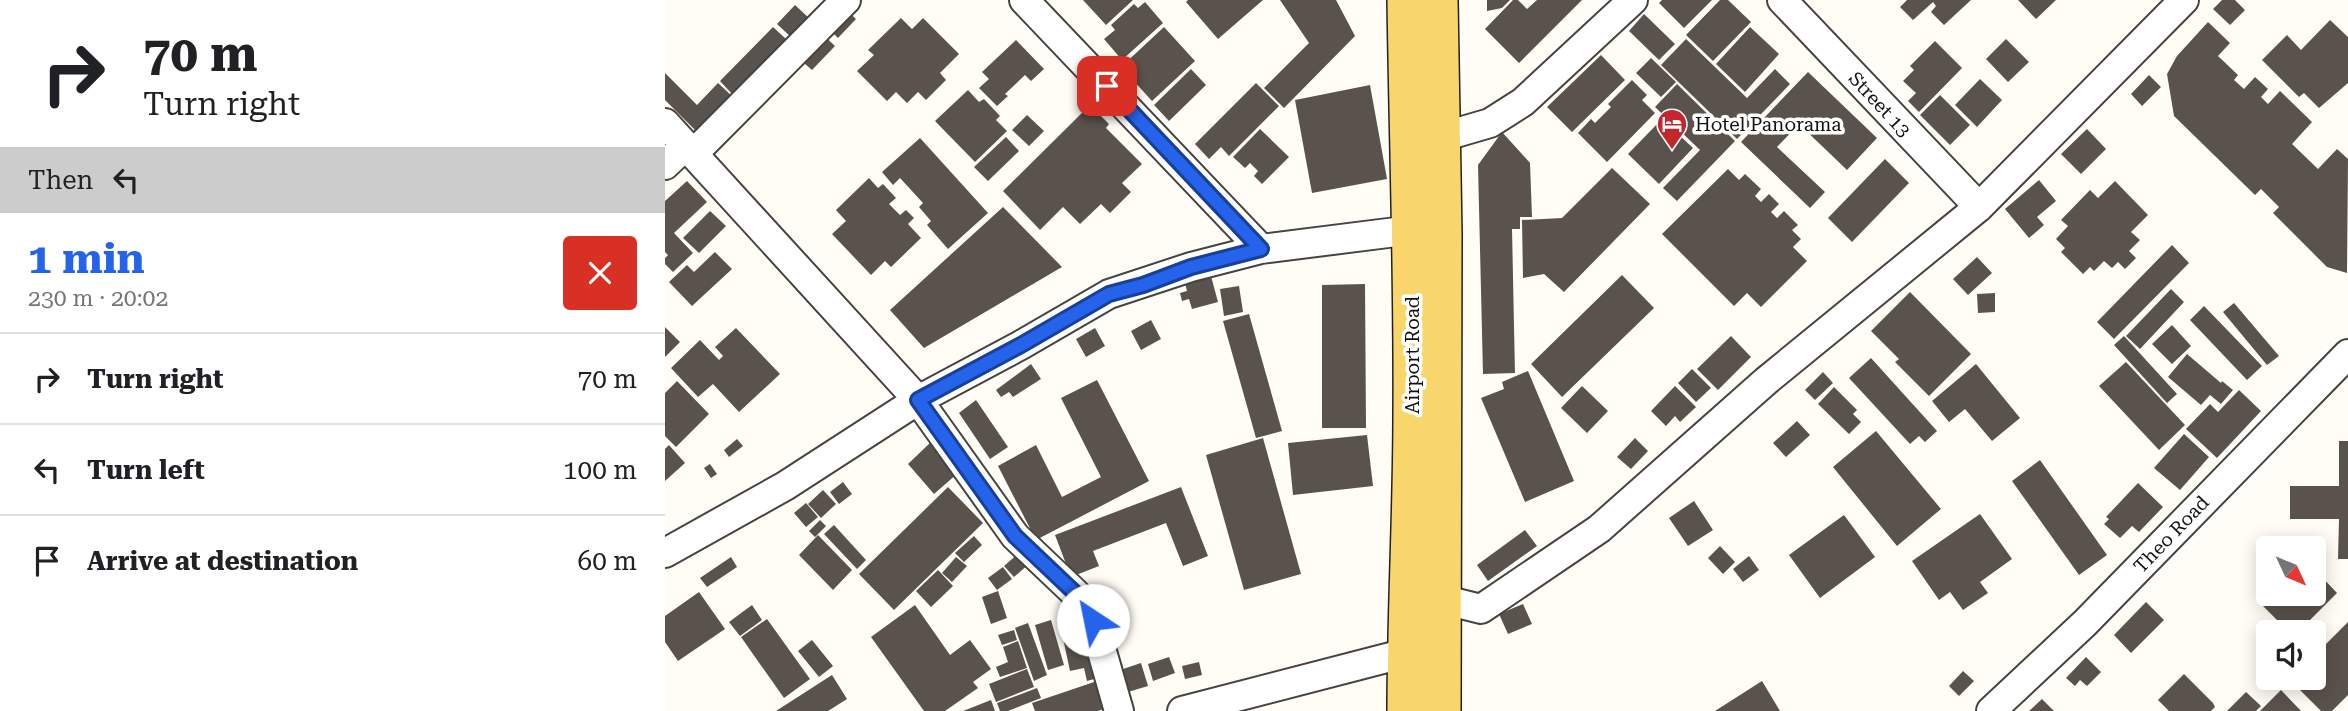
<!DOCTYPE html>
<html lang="en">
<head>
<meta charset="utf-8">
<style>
  :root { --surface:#fff; --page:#f2f2f2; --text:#202124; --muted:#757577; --line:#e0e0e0; --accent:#2563eb }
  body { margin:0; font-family:"Roboto Serif",serif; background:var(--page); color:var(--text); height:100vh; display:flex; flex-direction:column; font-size:26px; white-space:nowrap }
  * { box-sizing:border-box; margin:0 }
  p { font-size:23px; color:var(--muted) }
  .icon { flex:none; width:38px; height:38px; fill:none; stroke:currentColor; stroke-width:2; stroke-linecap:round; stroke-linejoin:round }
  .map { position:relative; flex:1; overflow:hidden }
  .panel { display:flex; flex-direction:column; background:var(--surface); width:665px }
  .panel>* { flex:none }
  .top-card { background:#fff; color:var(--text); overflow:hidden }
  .needle { width:46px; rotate:134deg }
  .tools { position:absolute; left:1591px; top:536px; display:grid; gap:14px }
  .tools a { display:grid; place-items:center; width:70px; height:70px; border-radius:7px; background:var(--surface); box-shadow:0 4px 18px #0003; font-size:35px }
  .pin { position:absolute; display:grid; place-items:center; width:60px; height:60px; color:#fff; margin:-30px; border-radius:14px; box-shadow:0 4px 10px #0006 }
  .me { position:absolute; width:77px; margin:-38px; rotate:326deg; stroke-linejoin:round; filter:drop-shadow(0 0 5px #0008) }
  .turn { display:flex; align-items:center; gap:24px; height:147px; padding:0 28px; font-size:32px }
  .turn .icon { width:91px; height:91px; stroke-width:2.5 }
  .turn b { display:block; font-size:49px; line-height:60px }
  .then { display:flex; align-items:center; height:66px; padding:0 28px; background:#0003; gap:14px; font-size:26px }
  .round { display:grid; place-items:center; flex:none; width:74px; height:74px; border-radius:7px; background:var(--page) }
  .overview { display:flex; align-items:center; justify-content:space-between; height:119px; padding:0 28px }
  h1 { font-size:42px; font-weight:700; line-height:52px; color:var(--accent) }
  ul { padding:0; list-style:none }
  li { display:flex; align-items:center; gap:21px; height:91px; padding:0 28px; border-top:2px solid var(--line) }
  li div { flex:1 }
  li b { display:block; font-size:26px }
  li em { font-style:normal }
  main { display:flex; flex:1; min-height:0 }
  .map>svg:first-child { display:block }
  .building { fill:#5a524d }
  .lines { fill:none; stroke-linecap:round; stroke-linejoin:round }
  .minor-casing { stroke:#444; stroke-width:32 }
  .major-casing { stroke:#222; stroke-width:40 }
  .minor { stroke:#fff; stroke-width:28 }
  .major { stroke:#f9d66b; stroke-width:37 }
  .route-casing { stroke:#184099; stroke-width:18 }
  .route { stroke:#2563eb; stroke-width:12 }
  .labels { text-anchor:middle; stroke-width:7; stroke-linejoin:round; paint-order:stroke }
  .street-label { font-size:19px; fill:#111; stroke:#fff }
  .poi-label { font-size:19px; fill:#111; stroke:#fff; text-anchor:start }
</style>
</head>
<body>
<main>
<section class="panel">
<div class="top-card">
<div class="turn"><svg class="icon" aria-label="right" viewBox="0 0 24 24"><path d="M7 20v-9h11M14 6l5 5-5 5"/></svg><div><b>70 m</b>Turn right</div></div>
<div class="then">Then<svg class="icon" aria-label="left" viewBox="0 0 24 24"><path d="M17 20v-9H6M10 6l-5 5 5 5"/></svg></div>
</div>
<div class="overview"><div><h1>1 min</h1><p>230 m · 20:02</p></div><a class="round" style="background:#d93025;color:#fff"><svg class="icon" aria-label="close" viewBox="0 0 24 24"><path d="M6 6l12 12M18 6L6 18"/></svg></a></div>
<ul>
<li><svg class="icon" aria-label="right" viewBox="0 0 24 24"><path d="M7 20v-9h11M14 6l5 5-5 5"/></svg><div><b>Turn right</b></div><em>70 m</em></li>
<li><svg class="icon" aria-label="left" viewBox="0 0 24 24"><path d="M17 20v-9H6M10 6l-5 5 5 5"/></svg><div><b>Turn left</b></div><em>100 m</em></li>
<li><svg class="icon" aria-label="arrive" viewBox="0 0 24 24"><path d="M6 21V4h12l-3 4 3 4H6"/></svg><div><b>Arrive at destination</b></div><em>60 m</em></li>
</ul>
</section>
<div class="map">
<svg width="1683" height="711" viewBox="0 0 1683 711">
  <rect width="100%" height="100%" fill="#fffdf5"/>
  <path class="building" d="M418 0H468L441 25Z
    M523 0H598L553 39 521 2Z
    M615 0H671L690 36 619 108 599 88 644 43Z
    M822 0H845L837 8 822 11Z
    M848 0H853L862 9 872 0H917L854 63 820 29Z
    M997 0H1047L1019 28 994 3Z
    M1055 0H1063L1086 22 1048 61 1021 35Z
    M1242 0H1306L1279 25 1266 12 1271 6 1268 2 1248 20 1235 7Z
    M1353 0H1391L1371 19Z
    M1557 0H1570L1580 10 1565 25 1548 9Z
    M480 2 498 23 457 60 439 39 450 30 446 25 469 4 473 8Z
    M130 5 145 19 127 38 112 24Z
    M180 9 191 19 173 38 162 27Z
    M979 14 1010 44 994 60 964 31Z
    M236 18 247 29 258 18 294 54 275 73 281 80 261 100 253 92 242 103 231 92 222 101 192 71 209 55 203 50Z
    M1665 20 1683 37V83L1654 108 1639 93 1634 97 1597 60 1622 35 1636 50Z
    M1543 22 1565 43 1553 56 1573 75 1569 80 1579 89 1590 77 1603 89 1596 97 1603 104 1615 91 1647 122 1627 144 1653 169 1672 149 1683 159 1682 273 1662 267 1608 213 1614 207 1596 189 1590 195 1509 116 1502 74 1512 56Z
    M108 27 122 40 68 95 55 81Z
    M499 27 530 61 487 101 456 67Z
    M1085 27 1114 54 1080 92 1051 64Z
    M155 32 170 46 147 70 132 57Z
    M1021 39 1082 98 1110 69 1125 84 1072 139 996 65Z
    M1341 39 1364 62 1343 82 1321 59Z
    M351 40 379 69 366 81 360 75 340 94 343 96 332 106 314 88 324 79 317 72Z
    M1270 41 1297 68 1254 112 1243 101 1251 93 1238 81 1249 70 1245 66Z
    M936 55 960 80 907 132 882 107Z
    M986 58 1011 82 996 97 971 73Z
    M526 69 541 85 504 121 489 105Z
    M1143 72 1212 138 1182 170 1134 124 1112 147 1160 192 1145 208 1076 142Z
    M0 73 32 105 53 83 68 97 33 133 0 100Z
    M1484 75 1496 87 1477 106 1466 94Z
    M1315 79 1337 100 1312 127 1290 105Z
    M967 80 982 95 977 100 990 113 942 162 913 133 926 119 930 123 946 107 943 104Z
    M591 83 614 106 564 156 556 147 544 159 530 144Z
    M1012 84 1070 141 1012 201 998 188 1035 150 990 107Z
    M705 85 722 179 647 193 630 100Z
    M303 90 314 102 319 99 335 116 331 120 342 131 310 162 270 121Z
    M1275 95 1305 125 1285 145 1255 115Z
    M425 105 444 124 441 128 477 164 457 183 466 192 445 213 436 204 415 224 398 207 375 230 338 191Z
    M362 115 379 131 364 146 347 130Z
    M997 119 1028 148 994 184 963 154Z
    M595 129 624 157 597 184 589 176 593 171 585 163 580 168 568 157Z
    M1422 129 1441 149 1416 174 1396 154Z
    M837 132 865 163 867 217H855V229H847L850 373 818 374 813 165Z
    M341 137 354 151 323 181 309 167Z
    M255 138 323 213 283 249 262 225 266 221 254 207 258 203 235 178 228 185 217 172Z
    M1220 159 1244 183 1187 242 1163 218Z
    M947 168 985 204 899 292 879 274 858 278 857 220 897 218Z
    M1063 169 1074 180 1080 174 1096 189 1090 196 1096 202 1104 194 1114 204 1106 212 1112 218 1119 211 1133 225 1127 230 1136 239 1128 247 1142 261 1096 307 1082 293 1069 306 997 234Z
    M204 178 213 188 218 184 231 198 224 204 235 215 241 210 249 218 243 224 256 238 226 267 220 261 206 275 167 234 181 221 171 210Z
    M1374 180 1391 201 1372 217 1379 225 1364 238 1340 209Z
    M22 181 42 202 9 233 28 253 8 272 0 264V258L3 255 0 252V201Z
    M1450 181 1483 215 1466 232 1475 240 1464 251 1471 258 1460 269 1453 262 1447 268 1439 261 1429 271 1425 267 1418 274 1396 252 1400 248 1391 239 1403 226 1396 220 1425 190 1433 198Z
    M338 207 397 267 259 348 225 310Z
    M45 211 61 226 34 253 18 238Z
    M1507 245 1524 263 1449 339 1432 322Z
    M50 252 67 269 27 306 4 282 22 265 29 272Z
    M1312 257 1327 273 1303 295 1288 279Z
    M957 275 989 308 897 397 866 364Z
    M546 276 553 302 527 309 524 299 517 301 515 293 522 291 520 283Z
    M700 284 701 428H657V285Z
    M574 286 578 312 559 316 555 289Z
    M1506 289 1519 302 1475 349 1461 336Z
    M1245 292 1306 354 1264 396 1230 362 1234 359 1206 331Z
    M1330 293V312L1313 313 1312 294Z
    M1569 303 1614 356 1602 365 1558 312Z
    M1539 306 1597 366 1582 380 1525 320Z
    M584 314 617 431 591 438 558 321Z
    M486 320 496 339 476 350 466 331Z
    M1507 325 1526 346 1507 364 1487 344Z
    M0 327 15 342 0 357Z
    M71 328 115 374 74 412 48 384 33 397 6 368 35 340 54 360 58 356 50 347Z
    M430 328 440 346 421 357 411 339Z
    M1066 336 1086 357 1053 390 1032 369Z
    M1459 336 1512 394 1502 403 1449 345Z
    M1522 354 1556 383 1557 381 1568 390 1556 404 1545 395 1536 405 1503 377Z
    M1206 358 1272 431 1260 442 1254 436 1245 444 1184 378Z
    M1461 362 1520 425 1494 450 1434 386Z
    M366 364 376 379 348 397 344 392 336 397 331 390Z
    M1311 364 1355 418 1327 441 1300 409 1284 422 1267 401Z
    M1027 369 1046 388 1031 402 1013 383Z
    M863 371 909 481 860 502 816 398 839 389 837 382Z
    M1158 372 1168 383 1150 400 1140 390Z
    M432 380 484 481 371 540 333 466 371 445 397 497 436 477 396 398Z
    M12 381 44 414 11 447 0 436V393Z
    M917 386 943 411 922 433 896 408Z
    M1010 386 1031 407 1015 422 1010 416 1001 426 986 411Z
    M1169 387 1192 410 1188 414 1196 422 1184 434 1153 404Z
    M1574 390 1596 411 1552 458 1521 429 1545 404 1553 412Z
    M311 400 343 447 325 459 294 413Z
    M1132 421 1145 435 1121 457 1108 443Z
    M1211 431 1276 509 1232 546 1168 467Z
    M1519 434 1544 457 1515 490 1489 468Z
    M702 435 708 486 628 495 623 443Z
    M598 438 636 574 579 590 541 455Z
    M970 438 983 451 966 469 952 457Z
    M72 439 78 446 64 457 59 450Z
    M1674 441H1683V559H1673L1674 519H1625V486H1674Z
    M266 442 293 473 269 494 243 464Z
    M4 445 20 463 0 481V449Z
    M1375 460 1442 555 1414 575 1347 481Z
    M45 464 52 474 46 478 39 468Z
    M178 482 187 494 174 504 165 492Z
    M1473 483 1498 507 1474 532 1467 526 1455 538 1439 524 1444 519 1441 517Z
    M283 487 318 523 229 610 194 574Z
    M516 487 543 556 518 566 501 523 428 551 434 566 406 577 390 535Z
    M158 490 171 504 156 518 143 504Z
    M1029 501 1048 530 1023 546 1004 518Z
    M141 503 153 517 141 527 129 513Z
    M1315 514 1347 559 1315 582 1323 593 1298 610 1285 592 1274 600 1247 561Z
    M1179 515 1210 557 1155 598 1124 555Z
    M155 520 161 526 150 537 144 531Z
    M169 525 201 560 192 569 159 534Z
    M860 530 872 546 823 581 812 565Z
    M153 535 187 570 168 590 134 555Z
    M309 536 317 545 299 562 290 553Z
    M1055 546 1070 562 1058 574 1043 558Z
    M354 553 364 564 349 577 339 566Z
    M1084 556 1094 570 1078 582 1068 569Z
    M66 557 72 567 42 587 35 578Z
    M291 557 302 566 287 582 277 573Z
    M338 567 347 579 332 590 323 578Z
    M273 570 288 586 266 607 251 591Z
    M1648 574 1651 577 1654 574 1672 593 1633 632H1624L1592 600 1603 589V593H1648Z
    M333 591 342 618 326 624 317 597Z
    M34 592 60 629 13 661 0 642V616Z
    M1481 602 1499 620 1466 653 1449 635Z
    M858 604 867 624 843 634 834 614Z
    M87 605 97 620 75 636 64 622Z
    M250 605 285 655 305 640 326 669 308 682 313 688 280 711H259L206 637Z
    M408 611 410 621 422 618 436 677 422 681 419 668 405 671 393 615Z
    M102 619 145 679 119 698 76 637Z
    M386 620 399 665 383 670 370 625Z
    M1683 622V695L1667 711H1656L1625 680 1628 677H1648V657Z
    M363 623 382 675 369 681 350 628Z
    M349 630 352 640 337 645 333 635Z
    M147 640 168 666 154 677 133 651Z
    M353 641 362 668 335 677 331 667 343 662 338 647Z
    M504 657 510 673 488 681 483 664Z
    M1421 657 1436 672 1422 686 1415 680 1410 686 1401 678Z
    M534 662 537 675 520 679 517 666Z
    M476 663 483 686 456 694 449 672Z
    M362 669 369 687 331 702 324 684Z
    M1298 671 1309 681 1294 696 1284 686Z
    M1519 674 1548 703 1550 707 1546 711H1504L1493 700Z
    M167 675 182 699 163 711H111Z
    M438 679 447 706 433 711H370L367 703Z
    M1097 681 1115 711H1050Z
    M372 688 376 698 343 711H335L332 703Z
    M1616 690 1636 711H1595Z
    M1581 692 1596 706 1591 711H1562Z
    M1377 699 1389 711H1364Z
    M326 700 330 711H298Z"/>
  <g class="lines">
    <g class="minor-casing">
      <path id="minor" d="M359 0 596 249
        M1117 0 1314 207
        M0 123 253 400 350 536 410 593 420 606 428 620 454 711
        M777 137 825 123 858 102 968 0
        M29 153 181 0
        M0 165 21 145
        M0 553 120 486 253 400 356 345 444 294 526 267 596 249 731 232 747 233
        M776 599 816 609 934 529 1101 381 1314 207 1519 0
        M517 711 741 653
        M1326 711 1420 623 1683 354"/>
    </g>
    <g class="major-casing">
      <path id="major" d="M741 0C743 138 748 276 747 414 747 513 741 612 741 711
        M774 0 778 233 777 711"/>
    </g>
    <use href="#minor" class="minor"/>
    <use href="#major" class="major"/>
  </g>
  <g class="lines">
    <g class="route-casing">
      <path id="route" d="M428 620 410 593 350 536 253 400 356 345 444 294 478 285 526 267 596 249 442 86"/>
    </g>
    <use href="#route" class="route"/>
  </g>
  <defs>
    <g id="hotel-pin" transform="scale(1.575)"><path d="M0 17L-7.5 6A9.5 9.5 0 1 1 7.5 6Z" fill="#c4262e" stroke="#fff"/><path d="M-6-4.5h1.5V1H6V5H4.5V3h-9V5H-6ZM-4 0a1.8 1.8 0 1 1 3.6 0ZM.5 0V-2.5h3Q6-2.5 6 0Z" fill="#fff"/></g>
  </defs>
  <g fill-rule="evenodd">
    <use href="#hotel-pin" x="1007" y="124"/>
  </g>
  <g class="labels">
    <g class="street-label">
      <text transform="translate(1215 104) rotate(47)" y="7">Street 13</text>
      <text transform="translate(747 355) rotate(-90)" y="7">Airport Road</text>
      <text transform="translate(1506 534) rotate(-46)" y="7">Theo Road</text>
    </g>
    <g class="poi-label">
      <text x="1030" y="131">Hotel Panorama</text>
    </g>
  </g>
</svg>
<div class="tools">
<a><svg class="needle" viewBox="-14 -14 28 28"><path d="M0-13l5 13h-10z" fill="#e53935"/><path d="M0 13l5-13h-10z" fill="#757577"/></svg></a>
<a><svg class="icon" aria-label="sound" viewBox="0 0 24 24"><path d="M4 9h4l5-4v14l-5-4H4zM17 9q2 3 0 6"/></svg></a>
</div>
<div class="pin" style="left:442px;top:86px;background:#d93025"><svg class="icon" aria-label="arrive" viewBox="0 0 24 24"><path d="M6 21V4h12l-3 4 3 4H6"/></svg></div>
<svg class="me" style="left:428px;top:620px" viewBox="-20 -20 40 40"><circle r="19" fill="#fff"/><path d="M0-13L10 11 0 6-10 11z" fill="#2563eb"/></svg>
</div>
</main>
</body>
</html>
